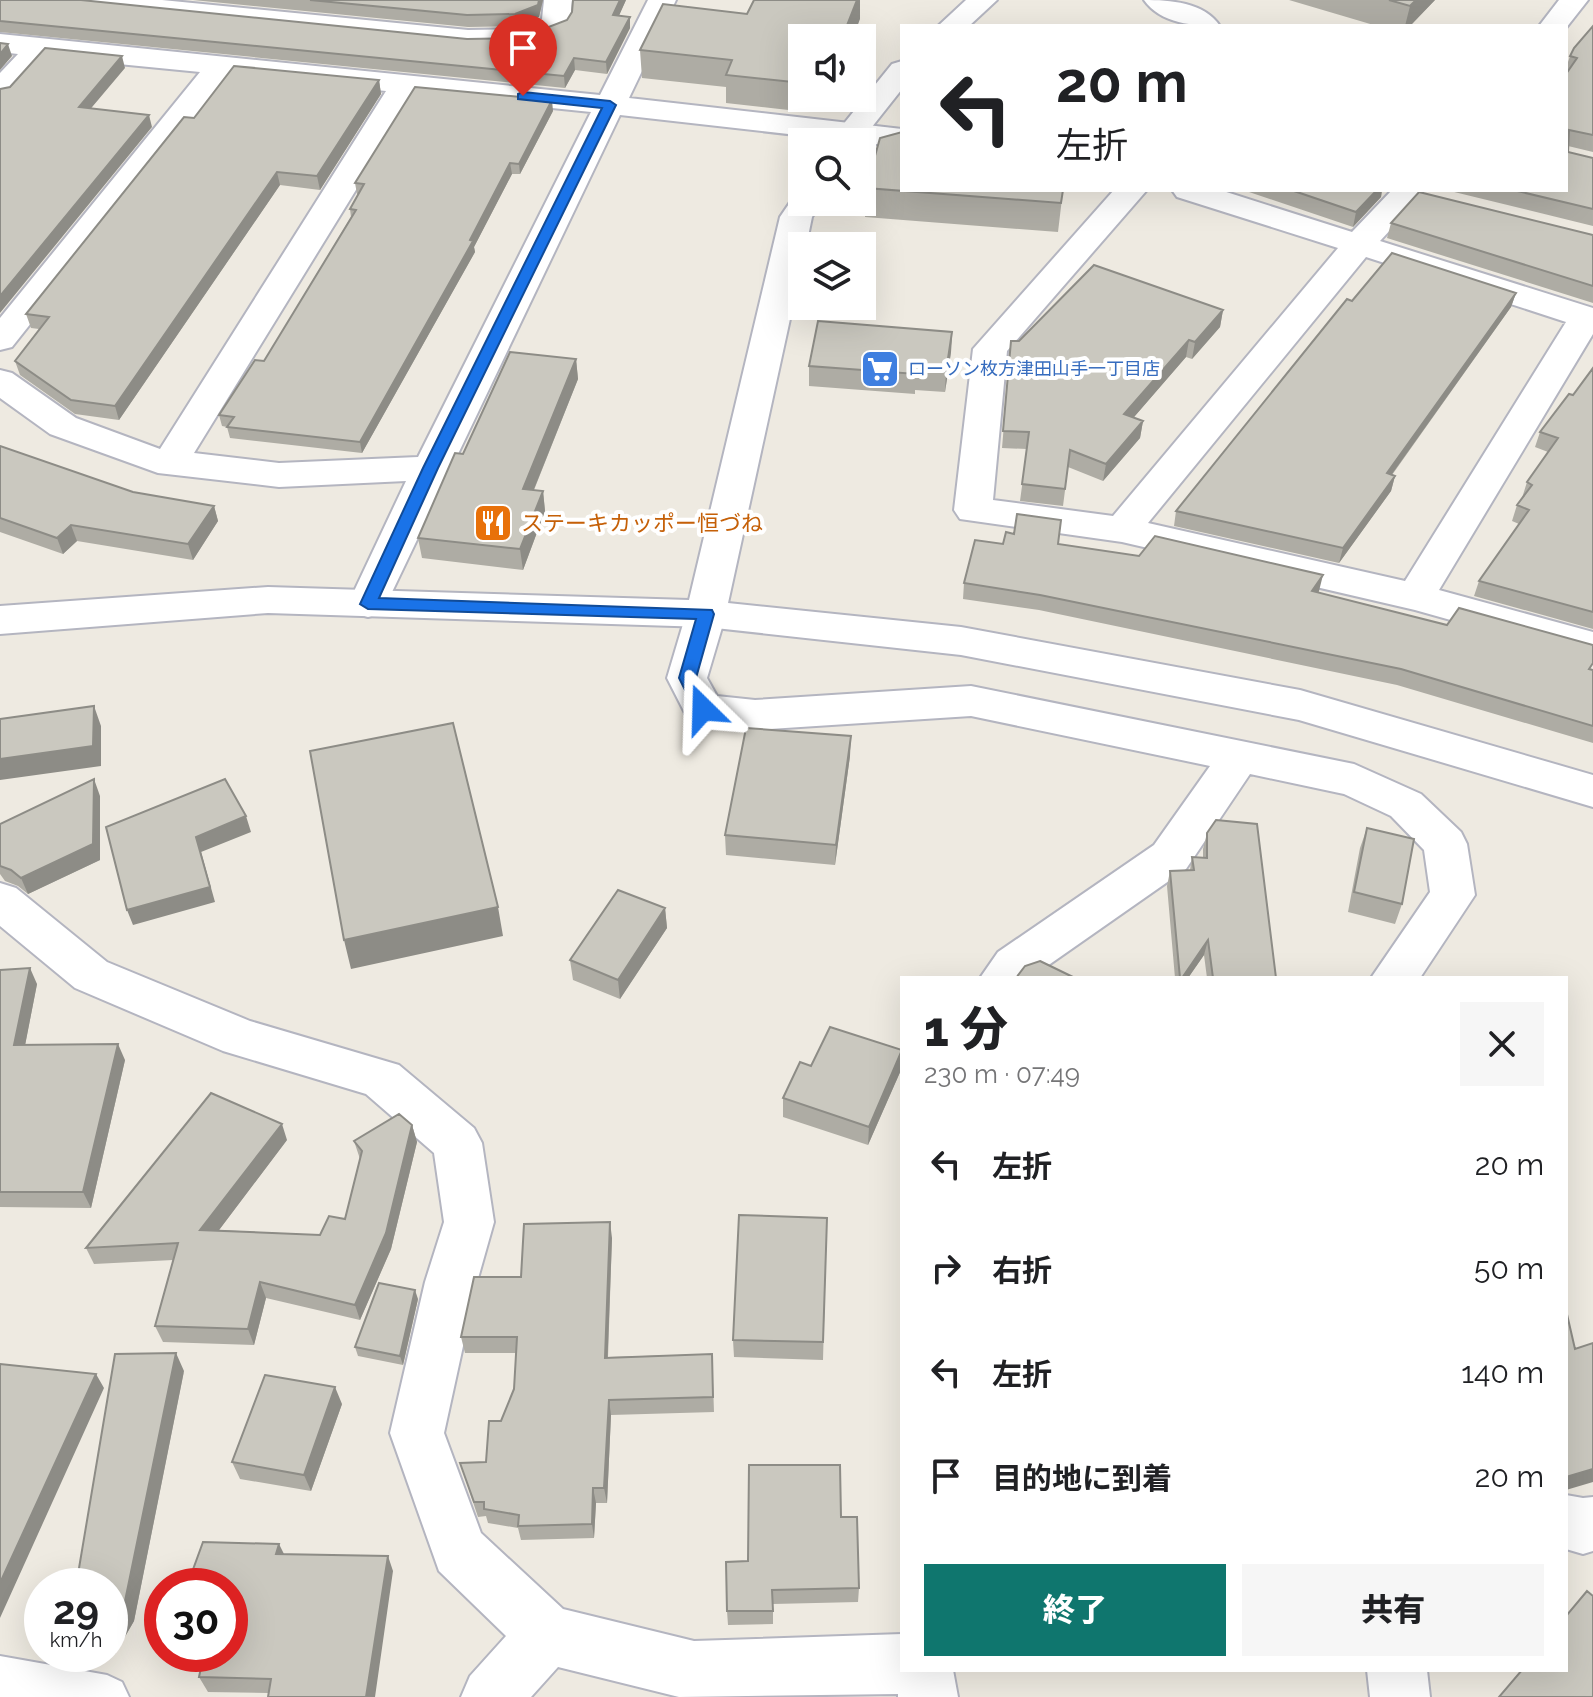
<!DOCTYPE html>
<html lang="ja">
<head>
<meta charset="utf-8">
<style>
  :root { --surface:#fff; --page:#f6f6f6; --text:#202124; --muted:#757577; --accent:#0f766e }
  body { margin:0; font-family:Raleway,"Noto Sans JP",sans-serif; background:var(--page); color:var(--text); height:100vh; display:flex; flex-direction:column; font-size:30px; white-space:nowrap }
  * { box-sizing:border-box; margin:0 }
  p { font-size:26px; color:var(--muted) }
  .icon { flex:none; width:44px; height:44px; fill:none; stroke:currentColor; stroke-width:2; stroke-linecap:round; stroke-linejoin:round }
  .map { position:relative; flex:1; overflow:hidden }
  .drawer { position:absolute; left:900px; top:976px; width:668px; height:696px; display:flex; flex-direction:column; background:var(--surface); border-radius:0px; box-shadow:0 8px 32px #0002 }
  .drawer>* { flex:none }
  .banner { position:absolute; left:900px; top:24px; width:668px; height:168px; border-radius:0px; box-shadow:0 8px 32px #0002; background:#fff; color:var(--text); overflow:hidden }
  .controls { position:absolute; left:788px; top:24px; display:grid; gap:16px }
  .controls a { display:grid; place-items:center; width:88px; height:88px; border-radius:0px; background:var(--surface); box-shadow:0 8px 32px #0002; font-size:40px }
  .speed { position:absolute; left:24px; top:1568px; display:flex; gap:16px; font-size:40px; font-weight:700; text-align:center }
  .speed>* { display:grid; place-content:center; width:104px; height:104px; border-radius:50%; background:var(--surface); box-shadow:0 8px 32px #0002; line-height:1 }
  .speed small { font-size:20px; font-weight:400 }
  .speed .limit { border:12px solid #d22; background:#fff; color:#111 }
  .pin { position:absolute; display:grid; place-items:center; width:68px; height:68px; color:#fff; margin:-82px -34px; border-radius:50% 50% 50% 0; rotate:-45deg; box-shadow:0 0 8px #0007 }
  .pin .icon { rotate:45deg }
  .me { position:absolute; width:88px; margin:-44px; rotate:338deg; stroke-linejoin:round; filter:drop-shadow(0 0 6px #0008) }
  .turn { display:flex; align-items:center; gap:28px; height:168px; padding:0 24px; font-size:36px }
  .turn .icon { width:104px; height:104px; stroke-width:2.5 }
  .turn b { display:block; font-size:56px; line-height:68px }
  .round { display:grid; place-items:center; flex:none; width:84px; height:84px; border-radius:0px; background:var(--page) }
  .overview { display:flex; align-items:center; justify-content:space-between; height:136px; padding:0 24px }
  h1 { font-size:48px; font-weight:800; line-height:60px }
  .button { display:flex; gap:16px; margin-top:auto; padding:16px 24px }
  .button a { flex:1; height:92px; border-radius:0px; background:var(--accent); color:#fff; font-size:32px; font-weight:800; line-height:92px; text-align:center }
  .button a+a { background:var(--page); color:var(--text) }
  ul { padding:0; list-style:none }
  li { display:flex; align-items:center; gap:24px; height:104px; padding:0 24px }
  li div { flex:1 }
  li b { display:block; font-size:30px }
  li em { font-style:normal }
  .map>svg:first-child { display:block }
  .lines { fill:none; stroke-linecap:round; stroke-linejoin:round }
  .lane-casing { stroke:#b4b5c0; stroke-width:4 }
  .street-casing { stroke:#b4b5c0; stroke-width:4 }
  .secondary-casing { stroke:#b4b5c0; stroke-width:4 }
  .lane { fill:#fff; fill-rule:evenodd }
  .street { fill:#fff; fill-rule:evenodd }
  .secondary { fill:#fff; fill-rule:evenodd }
  .wall { fill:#aeaca4 }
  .shaded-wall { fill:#8d8c86 }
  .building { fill:#cac8bf; stroke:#8d8c86; stroke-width:2 }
  .route { fill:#1a73e8; stroke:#114b97; stroke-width:2 }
  .labels { text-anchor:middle; stroke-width:8; stroke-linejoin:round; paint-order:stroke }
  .far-shop-label { font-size:18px; fill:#366cbe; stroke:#fff; text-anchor:start }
  .food-label { font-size:22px; fill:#c56008; stroke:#fff; text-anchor:start }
</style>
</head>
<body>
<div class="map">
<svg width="1593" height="1697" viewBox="0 0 1593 1697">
  <rect width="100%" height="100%" fill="#eeeae1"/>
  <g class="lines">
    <g class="lane-casing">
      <path id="lane" d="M0 1656 107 1675 122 1682 129 1697H0Z"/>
    </g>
    <g class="street-casing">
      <path id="street" d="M63 0H162L468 30 517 29 542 19 544 0H572L570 24 566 30 521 47 468 48 77 8 67 6Z
        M648 0H676L629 98 902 129V147L620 115 382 613 368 617 354 613 348 604 406 481 279 487 158 473 50 434 0 398V370L12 373 76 418 160 449 386 91 228 75 12 347 0 350V318L200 72 47 57 11 97 0 100V73L18 54 0 52V34L600 95ZM415 94 591 112 418 457 279 463 194 453Z
        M1144 0C1170 0 1204 2 1220 26 1194 26 1161 24 1144 0Z
        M1559 0H1588L1566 28V26H1539Z
        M1114 190H1147L1007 351 993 500 1113 516 1338 248 1177 197 1172 190H1220L1352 232 1392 190H1419L1422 194 1417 201 1380 241 1593 308V334L1439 590 1593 632V660L1415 610 1122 542 960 519 954 510 973 349ZM1366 257 1566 322 1405 581 1148 523Z
        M706 601 720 604 726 614 707 678 717 696 755 700 971 686 1354 764 1421 794 1461 832 1467 844 1475 895 1420 978H1371L1430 892 1424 850 1391 816 1344 794 1250 774 1186 869 1030 978H980L998 952 1154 845 1210 766 971 716 755 730 688 719 667 678 686 614 692 604Z
        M0 883 16 888 107 962 250 1021 399 1065 474 1128 482 1143 494 1222 477 1282 444 1433 481 1533 563 1609 694 1641 902 1634V1670H953L958 1697H898V1694L679 1697 558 1667 531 1697H461L470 1676 506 1636 439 1571 390 1433 425 1282 444 1222 434 1153 366 1094 223 1051 75 988 0 926Z
        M1566 1495 1583 1498 1593 1497V1551L1583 1554 1566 1549Z
        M1367 1670H1427L1430 1697H1370Z"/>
    </g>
    <g class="secondary-casing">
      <path id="secondary" d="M966 0H997L969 26H938Z
        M902 61V89L860 142H829L892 64Z
        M802 193V202H822L812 217 806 246H802V264L728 603 961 627 1300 690 1593 775V807L1299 720 961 655 706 627 268 613 0 634V606L268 587 689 600 780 217 795 195Z"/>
    </g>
    <use href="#lane" class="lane"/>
    <use href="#street" class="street"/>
    <use href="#secondary" class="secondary"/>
  </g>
  <path class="wall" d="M0 0 467 39 520 38 567 20 572 12 573 0H626L619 15 630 28 607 74 575 70 565 88 0 32Z
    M193 0H543L539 17 516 26 468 27Z
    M1289 0H1435L1410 26H1377Z
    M747 14 860 19 802 38V98H811L806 112 726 103V87L642 78 640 50Z
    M1593 26V152L1568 146V152L1593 158V226L1446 190H1566L1567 72 1566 71V68L1570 56Z
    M379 80 381 94 320 190 280 185 119 420 75 414 20 375 15 361 39 329 31 328 26 314 194 118Z
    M553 111 520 174H512L474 247 475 252 362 453 230 438 227 427 222 426 219 415 264 361 351 217 350 209 358 194H357L355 183Z
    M866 188 1063 190 1058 232 865 217Z
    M1250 190H1382L1381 197 1353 227 1249 192Z
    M1391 223 1593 235V303L1387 238Z
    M1516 293 1511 307 1392 475 1395 476 1391 491 1339 563 1174 526 1176 511 1352 301Z
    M1223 310 1220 327 1192 359 1186 357 1133 418 1143 421 1140 438 1103 481 1068 467 1063 506 1020 501 1027 449 1002 448 1011 341H1019Z
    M952 332 951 352 945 392 915 390V394L809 386V366Z
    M576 359 578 379 534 490 543 491 545 511 523 570 422 558 418 538 463 454Z
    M1593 368V629L1474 596 1479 581 1519 524 1512 521 1517 505 1522 498 1527 482 1548 452 1535 447 1540 432 1573 395Z
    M0 446 133 492 214 506 218 521 193 560 77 541 63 554 0 532Z
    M1003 544H1058L1319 591 1318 593 1593 670V743L1397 685 1039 610 963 599 964 583Z
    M850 756 835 865 726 855 725 835Z
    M100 796V860L28 894 18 886 5 881 0 874V824Z
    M1367 828 1402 904 1395 924 1348 912 1360 848Z
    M1207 833 1276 978H1207L1204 955 1188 978H1175L1167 886 1170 871 1190 870 1192 857 1203 858V849Z
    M665 908 667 928 620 999 573 980 570 960Z
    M0 970 37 984 25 1045 125 1060 91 1208 0 1207Z
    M811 1066 901 1070 868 1145 783 1117V1098Z
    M412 1125 417 1142 391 1249 360 1320 266 1298 254 1345 163 1342 155 1326 173 1260 94 1264 86 1248 287 1140 219 1230 320 1235 345 1219 360 1159 354 1141Z
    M827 1218 823 1360 734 1357 733 1340Z
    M612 1238 608 1357 712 1354 714 1412 611 1415 607 1503H596L594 1538 521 1540 518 1528 488 1523 486 1516 478 1517 460 1463 486 1462 514 1389 516 1353H465L461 1337 521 1277Z
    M418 1299 403 1365 358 1356 355 1347Z
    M184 1371 134 1621 115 1654 78 1657 76 1654H110V1586Z
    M342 1404 311 1491 240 1479 232 1462Z
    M841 1517 859 1588 858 1602 773 1604V1624L728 1625 727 1611 748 1561Z
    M284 1554 393 1571 269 1693 208 1692 199 1677Z"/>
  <path class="shaded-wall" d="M539 0H543L539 17 516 26 515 14Z
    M620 0H626L614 27 613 15Z
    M857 0H860V19L853 38H842Z
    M1416 0H1435L1410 26H1405L1410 6Z
    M630 17V28L607 74 606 62Z
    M8 44 12 56 0 70V54Z
    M122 56 125 68 82 119 79 107Z
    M574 58 575 70 565 88 564 76Z
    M379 80 381 94 320 190 317 176Z
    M806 98H811L806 112Z
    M552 100 553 111 520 174 519 164Z
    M149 115 152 127 0 313V296Z
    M510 163 512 174 474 247 475 252 362 453 360 442 470 240Z
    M277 172 280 185 119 420 115 406Z
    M1377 190H1382L1381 197 1353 227 1356 212Z
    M1516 293 1511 307 1382 488 1387 473Z
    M1223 310 1220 327 1192 359 1195 342Z
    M952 332 951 352 945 392 946 372Z
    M1189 340 1186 357 1122 431 1124 414Z
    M576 359 578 379 526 509 523 489Z
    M1143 421 1140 438 1103 481 1106 464Z
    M1395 476 1391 491 1339 563 1343 548Z
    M543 491 545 511 523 570 520 549Z
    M214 506 218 521 193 560 188 544Z
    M71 525 77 541 63 554 57 538Z
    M1323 575 1319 591 1308 607 1312 591Z
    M94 706 101 726V766L0 780V759Z
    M851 736 850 756 835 865 836 845Z
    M94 779 100 796V860L28 894 21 878Z
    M246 816 251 832 201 852 215 902 133 925 127 910 196 837Z
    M498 907 503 936 351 969 344 940Z
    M665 908 667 928 620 999 618 980Z
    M1208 940 1204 955 1188 978H1182Z
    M30 968 37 984 22 1061 14 1045Z
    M118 1044 125 1060 91 1208 83 1192Z
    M902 1051 901 1070 868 1145 869 1127Z
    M282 1124 287 1140 207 1246 200 1230Z
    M412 1125 417 1142 391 1249 360 1320 355 1305Z
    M610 1222 612 1238 607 1373 605 1358Z
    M260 1282 266 1298 254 1345 248 1329Z
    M415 1290 418 1299 403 1365 400 1356Z
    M176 1353 184 1371 134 1621 115 1654 110 1646V1630Z
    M96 1374 104 1388 0 1618V1583Z
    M335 1387 342 1404 311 1491 304 1475Z
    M609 1400 611 1415 607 1503 604 1488Z
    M1593 1469V1482L1566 1490V1477Z
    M593 1488 596 1503 594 1538 592 1524Z
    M279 1544 287 1560 276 1554Z
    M388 1556 393 1571 375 1697H366Z"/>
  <path class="building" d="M0 0H81L467 39 520 38 567 20 572 12 573 0H620L613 15 630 17 606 62 574 58 564 76 0 21Z
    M310 0H539L538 5 515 14 467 15Z
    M754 0H857L842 38H802V83L726 75 732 60 640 50 663 4 747 14Z
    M1389 0H1416L1410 6Z
    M1593 26V135L1569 130 1568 152 1593 158V209L1513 190H1566V74L1577 58 1570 56 1574 48Z
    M0 43 8 44 0 54Z
    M45 48 122 56 79 107 149 115 0 296V89L10 87Z
    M234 66 379 80 317 176 277 172 115 406 71 400 15 361 49 317 26 314 184 117 194 118Z
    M415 87 552 100 519 164 510 163 470 240 473 241 360 442 227 427 234 417 219 415 255 360 264 361 356 210 350 209 364 184 355 183Z
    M902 132V190H1063L1061 203 866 188 880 138Z
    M1291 190H1377L1356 212Z
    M1419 192 1593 235V286L1391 223Z
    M1392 253 1516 293 1387 473 1395 476 1343 548 1176 511 1347 299 1352 301Z
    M1094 265 1223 310 1195 342 1189 340 1124 414 1143 421 1106 464 1070 450 1065 489 1022 484 1029 432 1003 431 1011 341H1019Z
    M818 321 952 332 946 372 915 370 916 374 809 366Z
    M510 352 576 359 523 489 543 491 520 549 418 538 455 453 463 454Z
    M1593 368V612L1479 581 1529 510 1517 505 1532 485 1527 482 1558 438 1540 432 1569 394 1573 395Z
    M0 446 133 492 214 506 188 544 71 525 57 538 0 518Z
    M1017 514 1061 520 1058 544 1139 556 1155 536 1323 575 1312 591 1447 625 1459 608 1593 645V663L1589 669 1593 670V726L1401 669 1040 595 964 583 975 540 1003 544 1006 532 1014 534Z
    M94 706 93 746 0 759V719Z
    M453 723 498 907 344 940 310 751Z
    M746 728 851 736 836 845 725 835Z
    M94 779 93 844 21 878 11 870 0 866V824Z
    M225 779 246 816 196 837 210 887 127 910 106 827Z
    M1216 820 1257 824 1276 978H1213L1208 940 1182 978H1180L1170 871 1194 870 1192 857 1207 858V833Z
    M1367 828 1414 839 1402 904 1354 892Z
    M618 890 665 908 618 980 570 960Z
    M1040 961 1075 978H1016L1025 966Z
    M30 968 14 1045 118 1044 83 1192H0V970Z
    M830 1027 902 1050 869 1127 783 1098 800 1062 811 1066Z
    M211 1093 282 1124 200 1230 320 1235 329 1216 345 1219 362 1151 354 1141 399 1114 412 1125 386 1233 355 1305 260 1282 248 1329 155 1326 178 1243 86 1248Z
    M739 1215 827 1218 823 1342 733 1340Z
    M610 1222 605 1358 712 1354 713 1397 609 1400 604 1488H593L592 1524 518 1526 519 1515 484 1509V1502H474L460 1463 486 1462 489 1421H501L514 1389 517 1337H461L474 1277H521L524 1224Z
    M379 1283 415 1290 400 1356 355 1347Z
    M1566 1310 1575 1349 1593 1343V1469L1566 1477Z
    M176 1353 124 1606 110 1630V1586H76L115 1354Z
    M0 1364 96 1374 0 1583Z
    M265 1375 335 1387 304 1475 232 1462Z
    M749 1465H840L841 1517H857L859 1588 772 1590 773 1611H727L726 1562 748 1561Z
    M203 1542 279 1544 276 1554 388 1556 366 1697H268L271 1679 199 1677 204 1654H230V1586H187Z
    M1587 1591 1593 1596V1697H1499L1522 1670H1566V1616Z"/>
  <path class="route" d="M523 92 610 101 616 105 438 468 379 598 712 610 714 614 696 678 711 709 709 714H697L679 678 696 619 368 609 360 604 423 468 602 108 518 99V94Z"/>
  <defs>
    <g id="supermarket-square" transform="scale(2)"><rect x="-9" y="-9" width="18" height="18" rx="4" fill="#3f7fe0" stroke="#fff"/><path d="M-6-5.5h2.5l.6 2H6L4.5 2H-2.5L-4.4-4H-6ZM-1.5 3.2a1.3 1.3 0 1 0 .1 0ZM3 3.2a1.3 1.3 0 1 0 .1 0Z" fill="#fff"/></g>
    <g id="restaurant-square" transform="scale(2)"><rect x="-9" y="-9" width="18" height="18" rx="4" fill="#e8710a" stroke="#fff"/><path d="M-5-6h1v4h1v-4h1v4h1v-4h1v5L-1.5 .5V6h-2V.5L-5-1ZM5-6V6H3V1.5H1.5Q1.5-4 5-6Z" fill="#fff"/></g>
  </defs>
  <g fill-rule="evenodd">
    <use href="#supermarket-square" x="880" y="369"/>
    <use href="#restaurant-square" x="493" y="523"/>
  </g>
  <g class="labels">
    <g class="far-shop-label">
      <text x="908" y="375">ローソン枚方津田山手一丁目店</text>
    </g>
    <g class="food-label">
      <text x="521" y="531">ステーキカッポー恒づね</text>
    </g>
  </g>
</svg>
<div class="controls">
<a><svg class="icon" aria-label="sound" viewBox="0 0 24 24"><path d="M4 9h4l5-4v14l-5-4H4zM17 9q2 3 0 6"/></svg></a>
<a><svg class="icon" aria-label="search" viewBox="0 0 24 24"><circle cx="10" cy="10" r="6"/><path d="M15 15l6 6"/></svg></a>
<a><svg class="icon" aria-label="layers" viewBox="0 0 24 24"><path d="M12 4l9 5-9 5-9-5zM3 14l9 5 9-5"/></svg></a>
</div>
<div class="speed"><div>29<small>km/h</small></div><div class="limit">30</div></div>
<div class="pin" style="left:523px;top:96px;background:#d93025"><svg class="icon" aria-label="arrive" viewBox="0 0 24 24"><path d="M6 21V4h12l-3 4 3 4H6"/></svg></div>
<svg class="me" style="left:703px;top:709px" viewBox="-20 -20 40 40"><path d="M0-17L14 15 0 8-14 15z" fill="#1a73e8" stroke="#fff" stroke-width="4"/></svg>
<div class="banner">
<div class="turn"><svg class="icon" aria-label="left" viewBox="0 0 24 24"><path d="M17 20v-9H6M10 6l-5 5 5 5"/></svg><div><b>20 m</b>左折</div></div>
</div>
<section class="drawer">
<div class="overview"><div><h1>1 分</h1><p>230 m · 07:49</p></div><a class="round"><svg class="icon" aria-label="close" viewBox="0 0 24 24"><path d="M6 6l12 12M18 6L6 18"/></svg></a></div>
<ul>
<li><svg class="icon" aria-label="left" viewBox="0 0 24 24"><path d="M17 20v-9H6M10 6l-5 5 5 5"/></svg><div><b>左折</b></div><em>20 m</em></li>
<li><svg class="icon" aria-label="right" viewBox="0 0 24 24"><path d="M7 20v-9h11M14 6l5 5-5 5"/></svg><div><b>右折</b></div><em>50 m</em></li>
<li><svg class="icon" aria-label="left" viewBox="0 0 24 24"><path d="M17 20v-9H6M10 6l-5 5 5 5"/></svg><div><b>左折</b></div><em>140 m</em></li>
<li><svg class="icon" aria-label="arrive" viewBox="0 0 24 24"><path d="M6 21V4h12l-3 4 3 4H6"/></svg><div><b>目的地に到着</b></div><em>20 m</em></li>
</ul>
<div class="button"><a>終了</a><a>共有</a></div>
</section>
</div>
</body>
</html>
